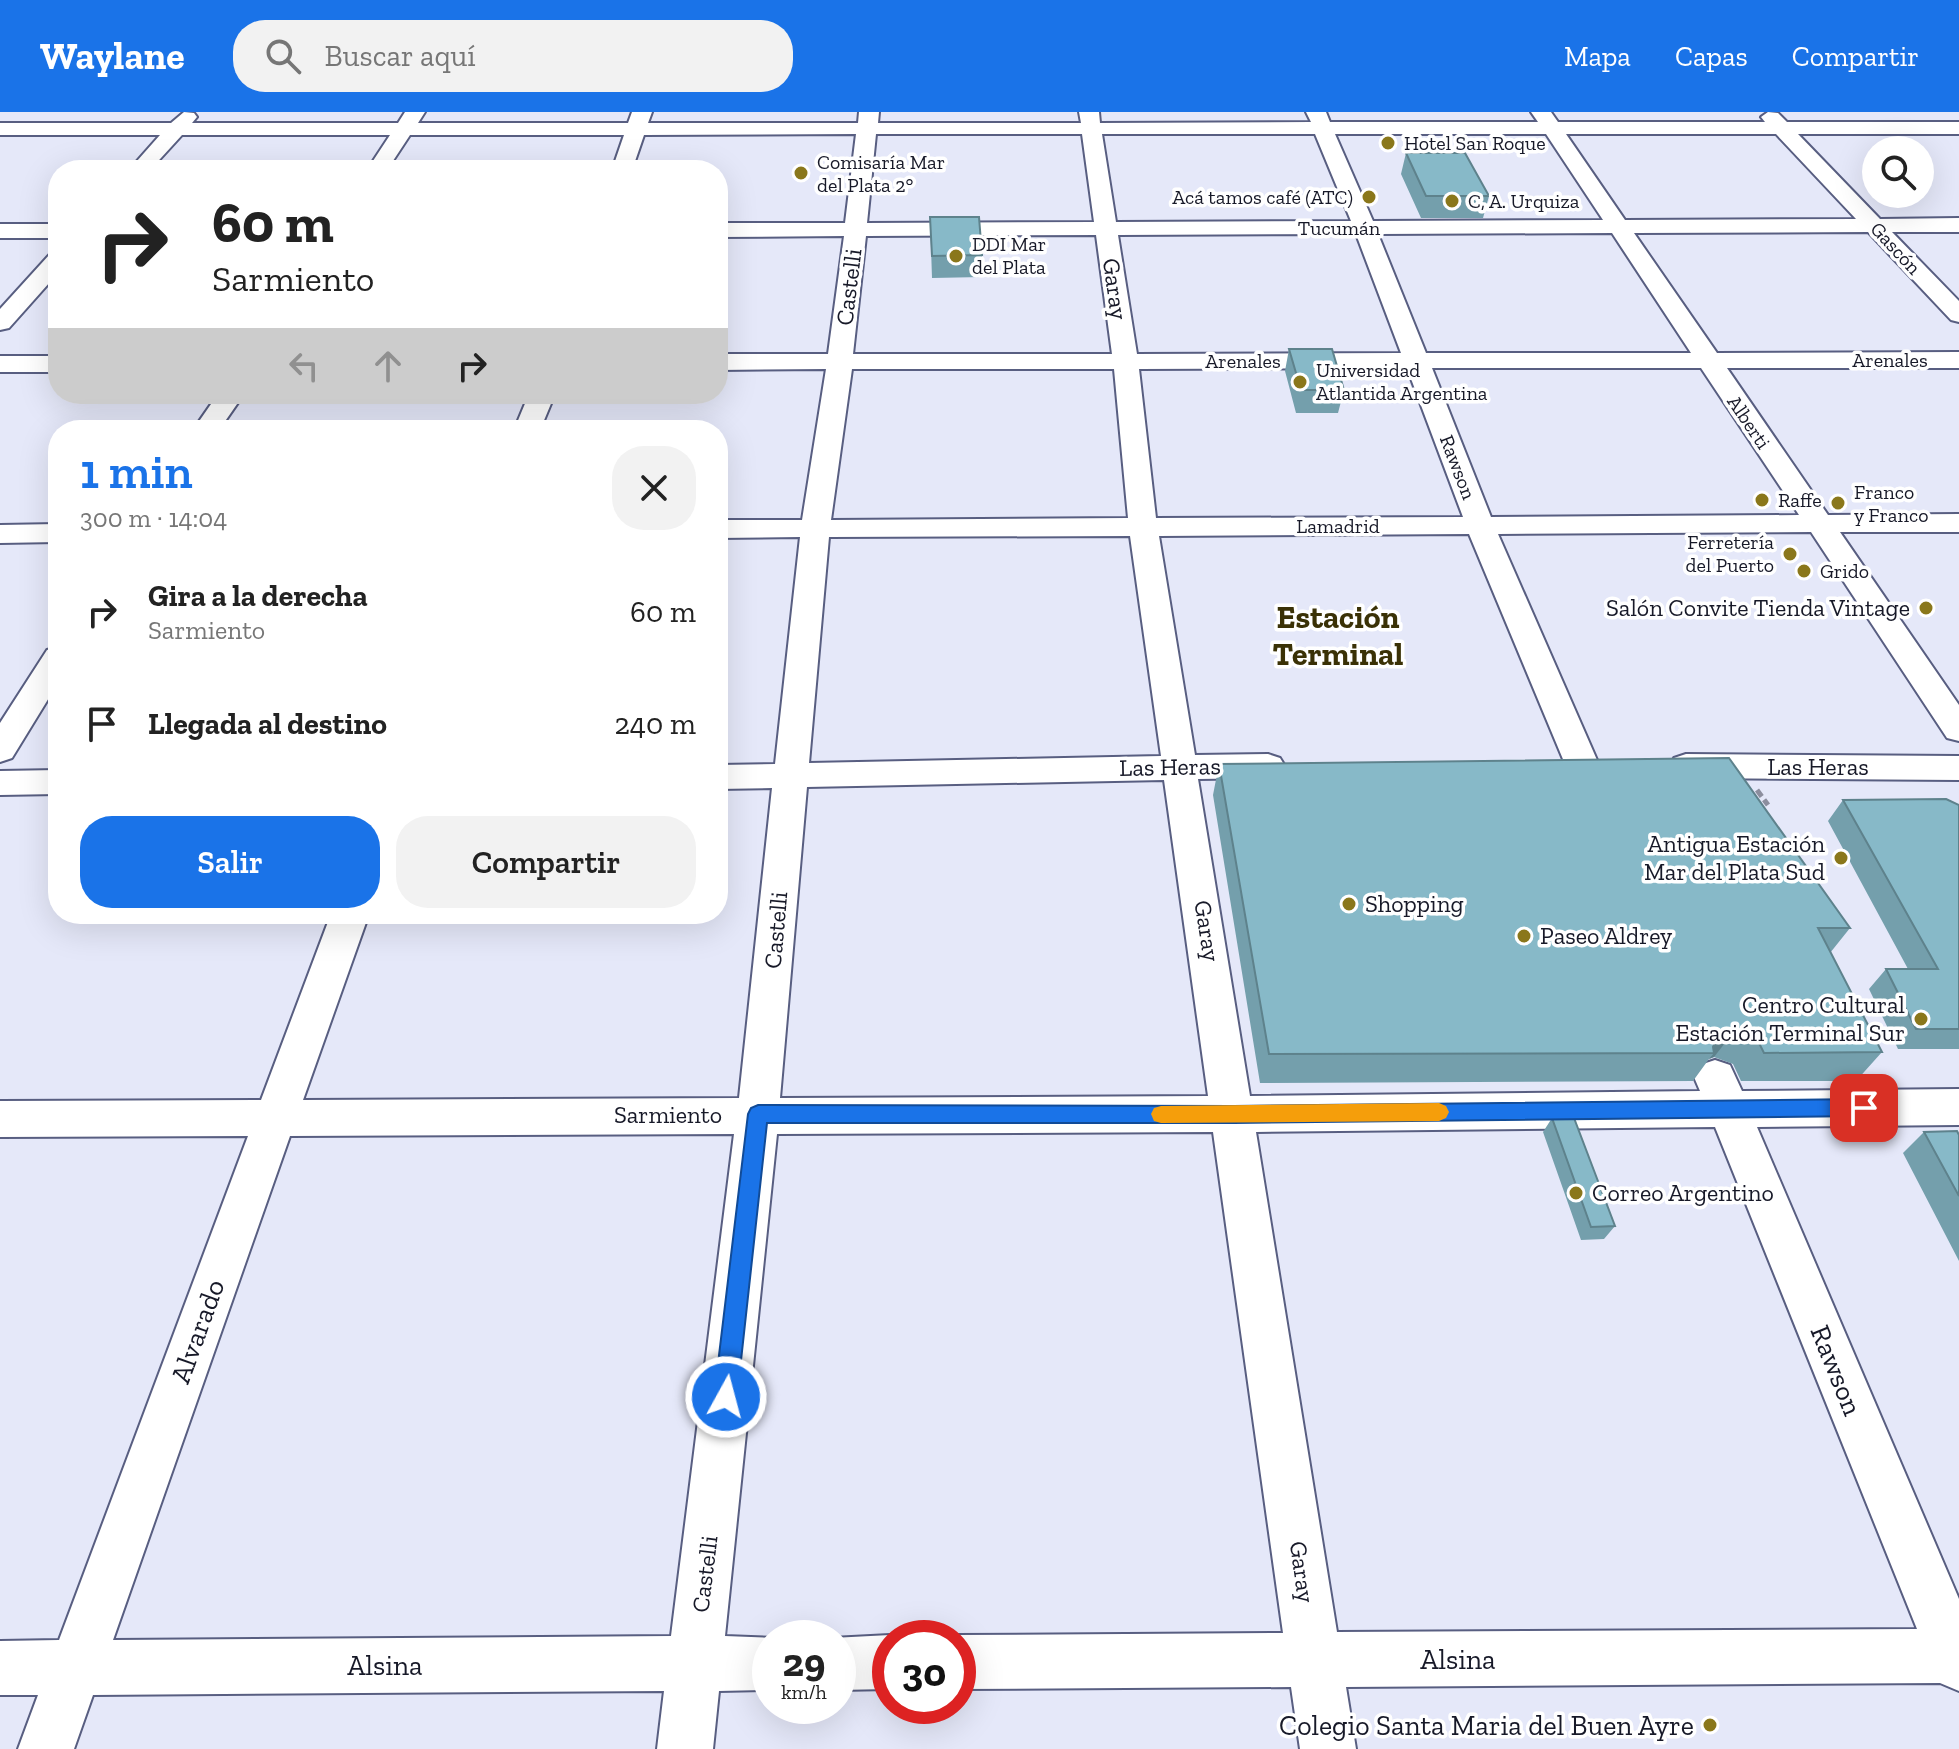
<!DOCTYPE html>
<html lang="es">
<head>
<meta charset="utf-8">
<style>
  :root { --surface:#fff; --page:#f2f2f2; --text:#222; --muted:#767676; --accent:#1a73e8 }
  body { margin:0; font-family:"Zilla Slab",serif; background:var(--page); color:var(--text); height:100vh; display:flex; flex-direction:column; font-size:30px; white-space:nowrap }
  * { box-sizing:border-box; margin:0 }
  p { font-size:26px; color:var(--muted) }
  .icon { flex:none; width:44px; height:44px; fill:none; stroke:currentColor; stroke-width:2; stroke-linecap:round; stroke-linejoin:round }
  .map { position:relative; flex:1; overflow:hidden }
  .panel { position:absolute; left:48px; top:308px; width:680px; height:504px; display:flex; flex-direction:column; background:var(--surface); border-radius:32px; box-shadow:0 8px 32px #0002 }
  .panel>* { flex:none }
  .guide { position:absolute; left:48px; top:48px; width:680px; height:244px; border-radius:32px; box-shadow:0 8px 32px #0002; background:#fff; color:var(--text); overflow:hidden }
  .tools { position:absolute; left:1862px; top:24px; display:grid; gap:16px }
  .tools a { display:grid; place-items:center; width:72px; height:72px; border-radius:50%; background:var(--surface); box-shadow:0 8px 32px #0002; font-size:40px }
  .speed { position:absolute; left:752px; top:1508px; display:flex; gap:16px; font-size:40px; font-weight:700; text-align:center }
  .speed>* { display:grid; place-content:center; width:104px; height:104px; border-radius:50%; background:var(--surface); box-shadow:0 8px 32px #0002; line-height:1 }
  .speed small { font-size:20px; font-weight:400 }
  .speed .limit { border:12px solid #d22; background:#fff; color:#111 }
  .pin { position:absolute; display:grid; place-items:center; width:68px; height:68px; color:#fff; margin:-34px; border-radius:16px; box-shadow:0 4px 12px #0006 }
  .me { position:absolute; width:88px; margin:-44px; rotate:7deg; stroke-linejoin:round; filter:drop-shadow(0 0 6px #0008) }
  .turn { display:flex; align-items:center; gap:28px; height:168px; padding:0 32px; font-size:36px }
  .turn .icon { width:104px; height:104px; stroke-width:2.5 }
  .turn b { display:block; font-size:56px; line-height:68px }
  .lanes { display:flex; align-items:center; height:76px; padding:0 32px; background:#0003; justify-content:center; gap:40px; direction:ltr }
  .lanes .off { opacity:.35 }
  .round { display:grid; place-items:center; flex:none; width:84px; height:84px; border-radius:32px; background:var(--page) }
  .summary { display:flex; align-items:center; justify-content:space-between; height:136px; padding:0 32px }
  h1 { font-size:48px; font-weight:600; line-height:60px; color:var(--accent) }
  .primary-button { display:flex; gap:16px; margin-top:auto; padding:16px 32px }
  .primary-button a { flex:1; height:92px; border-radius:32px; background:var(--accent); color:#fff; font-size:32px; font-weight:600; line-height:92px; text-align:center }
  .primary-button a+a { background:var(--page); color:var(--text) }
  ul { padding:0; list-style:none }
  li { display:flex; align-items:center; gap:24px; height:112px; padding:0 32px }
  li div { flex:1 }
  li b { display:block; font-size:30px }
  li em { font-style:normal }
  header { display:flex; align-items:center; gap:48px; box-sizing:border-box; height:112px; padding:0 40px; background:var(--accent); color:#fff }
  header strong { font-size:38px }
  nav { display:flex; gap:44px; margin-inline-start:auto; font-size:28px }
  .search { width:560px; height:72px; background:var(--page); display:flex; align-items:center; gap:20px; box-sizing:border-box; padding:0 28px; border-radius:32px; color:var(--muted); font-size:30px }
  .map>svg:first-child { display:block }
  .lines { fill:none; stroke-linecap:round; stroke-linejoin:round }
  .minor-casing { stroke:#585e81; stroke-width:4 }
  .path { stroke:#8c8e9e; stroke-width:5; stroke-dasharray:8 4; stroke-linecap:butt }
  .minor { fill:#fff; fill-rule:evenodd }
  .wall { fill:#749fac }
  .shaded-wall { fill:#5e828c }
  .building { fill:#87b9c8; stroke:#5e828c; stroke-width:2 }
  .route { fill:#1a73e8; stroke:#114b97; stroke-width:2 }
  .slow { fill:#f59e0b }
  .poi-dot { fill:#8a771b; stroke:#fff; stroke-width:3 }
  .labels { text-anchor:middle; stroke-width:7; stroke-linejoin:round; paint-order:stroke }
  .far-poi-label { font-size:20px; fill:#171928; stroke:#fff; text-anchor:start }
  .far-street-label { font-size:20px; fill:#171928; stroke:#fff }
  .street-label { font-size:24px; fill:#171928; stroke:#fff }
  .poi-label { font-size:24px; fill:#171928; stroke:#fff; text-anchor:end }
  .near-street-label { font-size:28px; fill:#171928; stroke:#fff }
  .near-poi-label { font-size:28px; fill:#171928; stroke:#fff; text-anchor:end }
  .district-label { font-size:32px; font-weight:bold; fill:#3a3106; stroke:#fff }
</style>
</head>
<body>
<header>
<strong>Waylane</strong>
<div class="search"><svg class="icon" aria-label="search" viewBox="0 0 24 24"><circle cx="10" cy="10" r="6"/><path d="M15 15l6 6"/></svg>Buscar aquí</div>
<nav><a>Mapa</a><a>Capas</a><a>Compartir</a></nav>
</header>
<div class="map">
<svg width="1959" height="1637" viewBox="0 0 1959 1637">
  <rect width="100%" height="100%" fill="#e5e8f9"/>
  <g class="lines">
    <g class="minor-casing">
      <path id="minor" d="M184 0 194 1 197 5 192 11H398L405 0H425L418 11H628L632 0H652L648 11H858L859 0H879L878 11H1081L1079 0H1099L1100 11 1311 10 1306 0H1326L1330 10H1538L1531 0H1551L1558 10H1765L1761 5 1768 0 1778 1 1787 10H1959V22H1798L1880 107 1959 106V120H1892L1959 189V210L1951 208 1868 120 1634 121 1717 241 1959 240V256H1727L1828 403 1959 402V420H1840L1959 593V629L1947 626 1811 420 1498 422 1604 664 1599 673 1587 676 1575 673 1570 664 1469 422 1159 424 1195 643 1268 642 1280 646 1285 654 1280 662 1268 666 1198 667 1250 984 1700 979 1694 965 1700 953 1715 948 1730 953 1742 979 1959 977V1013L1757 1015 1959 1487V1579L1940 1571 1346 1575 1356 1637H1300L1291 1575 958 1577V1526H950L958 1523 1283 1521 1213 1020 777 1022 725 1524 776 1526H770V1578L719 1579 713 1637H657L664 1579 93 1583 74 1637H18L38 1583H0V1529L59 1528 248 1024 0 1025V989L261 988 331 802H369L303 988 739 986 772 676 718 677V653L775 652 800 425 718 426V408H802L826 257 718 258V242H828L844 124 718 125V111H845L856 22 644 23 632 58H612L624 23H410L387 58H367L390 23H182L150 58H129L160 23H0V11H171ZM876 22H1082L1094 110 867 111ZM1102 22H1315L1351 109 1116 110ZM1335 22H1546L1603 108 1373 109ZM1566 22H1776L1856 107 1625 108ZM1612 121 1691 241H1426L1378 122ZM1356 122 1401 241 1137 242 1118 123ZM1096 123 1112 242H853L866 124ZM1407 256 1463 405 1156 406 1139 257ZM1432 256H1701L1799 403 1491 405ZM852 257H1114L1128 406 831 408ZM1130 424 1161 644 809 651 829 425ZM1164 668 1208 984 780 986 807 675ZM1715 1015 1917 1517 1337 1520 1256 1020ZM734 1022 671 1524 113 1528 290 1024Z
        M0 112H58V126H0Z
        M58 140V161L9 216 0 218V197L50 142Z
        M0 244H58V260H0Z
        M218 282H244L219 318H193Z
        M529 282H555L540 318H514Z
        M58 412V430L0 431V413Z
        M58 535V571L12 646 0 650V611L47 538Z
        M1686 642 1959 644V668L1686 666 1674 662 1669 654 1674 646Z
        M58 658V682L0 683V659Z
        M890 1523 898 1526H890V1577L838 1578V1526H832Z"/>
    </g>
    <path class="path" d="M1757 678 1768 693"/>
    <use href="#minor" class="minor"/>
  </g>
  <path class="wall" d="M1406 41 1489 84 1483 106H1421L1401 62Z
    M930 105 982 143V165L932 166Z
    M1289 237 1344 278 1338 301H1296L1285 259Z
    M1219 652 1850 816 1830 841 1882 940 1856 969H1741L1733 952 1714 945 1709 947 1693 969 1260 971 1213 683Z
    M1843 688 1959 693V937H1898L1869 877 1886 857H1908L1828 709Z
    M1552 1006 1615 1114 1604 1127 1581 1128 1543 1020Z
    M1924 1020 1959 1023V1149L1903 1041Z"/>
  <path class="shaded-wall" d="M1736 917 1714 945 1709 947 1714 941H1705L1719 923Z"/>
  <path class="building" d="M1406 41H1465L1489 84H1426Z
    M930 105H979L982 143 932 144Z
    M1289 237H1332L1344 278H1301Z
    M1729 646 1850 816H1818L1882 940 1764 941 1755 923 1736 917 1719 923 1713 935 1714 941 1269 942 1219 652Z
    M1946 687 1959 693V917H1916L1886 857H1938L1843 688Z
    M1552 1006H1574L1615 1114 1591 1115Z
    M1957 1019 1959 1023V1084L1924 1020Z"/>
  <path class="route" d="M1864 987 1871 990 1874 996 1871 1002 1864 1004 1234 1011H767L737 1285 734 1293 726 1296 717 1293 714 1285 748 1002 751 996 758 993 1234 994Z"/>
  <path class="slow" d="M1439 991 1446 994 1449 1000 1446 1006 1439 1009 1161 1011 1154 1009 1151 1002 1154 996 1161 994Z"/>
  <g class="poi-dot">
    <circle cx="1388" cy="31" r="8"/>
    <circle cx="801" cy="61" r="8"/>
    <circle cx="1369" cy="85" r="8"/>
    <circle cx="1452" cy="89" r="8"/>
    <circle cx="956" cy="144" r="8"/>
    <circle cx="1300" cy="270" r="8"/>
    <circle cx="1762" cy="388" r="8"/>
    <circle cx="1838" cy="391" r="8"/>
    <circle cx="1790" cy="442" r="8"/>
    <circle cx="1804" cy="459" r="8"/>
    <circle cx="1926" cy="496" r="8"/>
    <circle cx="1841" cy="746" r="8"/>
    <circle cx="1349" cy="792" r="8"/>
    <circle cx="1524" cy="824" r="8"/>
    <circle cx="1921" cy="907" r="8"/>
    <circle cx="1576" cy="1081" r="8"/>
    <circle cx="1710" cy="1613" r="8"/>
  </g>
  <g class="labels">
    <g class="far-poi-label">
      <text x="1404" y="38">Hotel San Roque</text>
      <text x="817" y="57">Comisaría Mar<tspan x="817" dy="23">del Plata 2°</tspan></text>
      <text x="1353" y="92" text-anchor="end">Acá tamos café (ATC)</text>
      <text x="1468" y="96">C, A. Urquiza</text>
      <text x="972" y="139">DDI Mar<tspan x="972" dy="23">del Plata</tspan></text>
      <text x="1316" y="265">Universidad<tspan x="1316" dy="23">Atlantida Argentina</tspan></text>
      <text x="1854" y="387">Franco<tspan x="1854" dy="23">y Franco</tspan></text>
      <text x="1778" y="395">Raffe</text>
      <text x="1774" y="437" text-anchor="end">Ferretería<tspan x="1774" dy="23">del Puerto</tspan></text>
      <text x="1820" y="466">Grido</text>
    </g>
    <g class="far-street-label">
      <text x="1339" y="123">Tucumán</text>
      <text transform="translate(1896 136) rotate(47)" y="7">Gascón</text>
      <text x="1890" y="255">Arenales</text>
      <text x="1243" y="256">Arenales</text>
      <text transform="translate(1749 310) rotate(56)" y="7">Alberti</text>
      <text transform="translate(1458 355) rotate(69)" y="7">Rawson</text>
      <text x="1338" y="421">Lamadrid</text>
    </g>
    <g class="street-label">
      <text transform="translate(849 175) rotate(-83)" y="8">Castelli</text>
      <text transform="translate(1115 177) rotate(82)" y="8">Garay</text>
      <text transform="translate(1170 655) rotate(-1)" y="8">Las Heras</text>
      <text x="1818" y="663">Las Heras</text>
      <text transform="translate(776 818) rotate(-85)" y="8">Castelli</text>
      <text transform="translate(1207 819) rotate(81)" y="8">Garay</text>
      <text x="668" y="1011">Sarmiento</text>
      <text transform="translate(1302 1460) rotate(82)" y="8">Garay</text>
      <text transform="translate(705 1462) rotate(-83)" y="8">Castelli</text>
    </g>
    <g class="poi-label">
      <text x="1910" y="504">Salón Convite Tienda Vintage</text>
      <text x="1825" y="740">Antigua Estación<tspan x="1825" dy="28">Mar del Plata Sud</tspan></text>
      <text x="1365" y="800" text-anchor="start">Shopping</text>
      <text x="1540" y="832" text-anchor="start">Paseo Aldrey</text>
      <text x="1905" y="901">Centro Cultural<tspan x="1905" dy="28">Estación Terminal Sur</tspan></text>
      <text x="1592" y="1089" text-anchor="start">Correo Argentino</text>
    </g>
    <g class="near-street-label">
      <text transform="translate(197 1219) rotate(-70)" y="10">Alvarado</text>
      <text transform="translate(1837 1258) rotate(68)" y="10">Rawson</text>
      <text x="1458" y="1557">Alsina</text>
      <text x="385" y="1563">Alsina</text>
    </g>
    <g class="near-poi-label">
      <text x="1694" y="1623">Colegio Santa Maria del Buen Ayre</text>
    </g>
    <g class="district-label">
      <text x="1338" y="516">Estación<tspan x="1338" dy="37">Terminal</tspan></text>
    </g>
  </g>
</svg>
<div class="tools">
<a><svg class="icon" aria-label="search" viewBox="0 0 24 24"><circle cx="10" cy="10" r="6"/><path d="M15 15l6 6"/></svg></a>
</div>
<div class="speed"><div>29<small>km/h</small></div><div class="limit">30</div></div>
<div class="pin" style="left:1864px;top:996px;background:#d93025"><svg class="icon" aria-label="arrive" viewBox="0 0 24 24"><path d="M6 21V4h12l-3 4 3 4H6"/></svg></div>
<svg class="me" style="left:726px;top:1285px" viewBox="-20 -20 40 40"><circle r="17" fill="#1a73e8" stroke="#fff" stroke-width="3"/><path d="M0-11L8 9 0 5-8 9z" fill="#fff"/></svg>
<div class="guide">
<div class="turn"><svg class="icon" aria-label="right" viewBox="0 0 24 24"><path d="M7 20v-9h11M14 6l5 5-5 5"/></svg><div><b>60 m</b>Sarmiento</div></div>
<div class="lanes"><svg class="icon off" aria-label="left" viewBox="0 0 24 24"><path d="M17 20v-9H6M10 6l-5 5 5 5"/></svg><svg class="icon off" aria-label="ahead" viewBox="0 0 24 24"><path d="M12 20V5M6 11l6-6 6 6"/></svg><svg class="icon" aria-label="right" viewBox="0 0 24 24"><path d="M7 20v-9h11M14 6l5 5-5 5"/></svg></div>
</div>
<section class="panel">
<div class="summary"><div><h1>1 min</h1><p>300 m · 14:04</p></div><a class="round"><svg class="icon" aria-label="close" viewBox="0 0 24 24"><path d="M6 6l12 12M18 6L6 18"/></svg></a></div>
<ul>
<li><svg class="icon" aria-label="right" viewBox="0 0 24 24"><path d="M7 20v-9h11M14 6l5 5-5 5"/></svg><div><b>Gira a la derecha</b><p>Sarmiento</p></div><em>60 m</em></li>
<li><svg class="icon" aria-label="arrive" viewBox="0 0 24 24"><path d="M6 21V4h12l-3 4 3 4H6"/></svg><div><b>Llegada al destino</b></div><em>240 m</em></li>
</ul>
<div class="primary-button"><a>Salir</a><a>Compartir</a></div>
</section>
</div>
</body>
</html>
